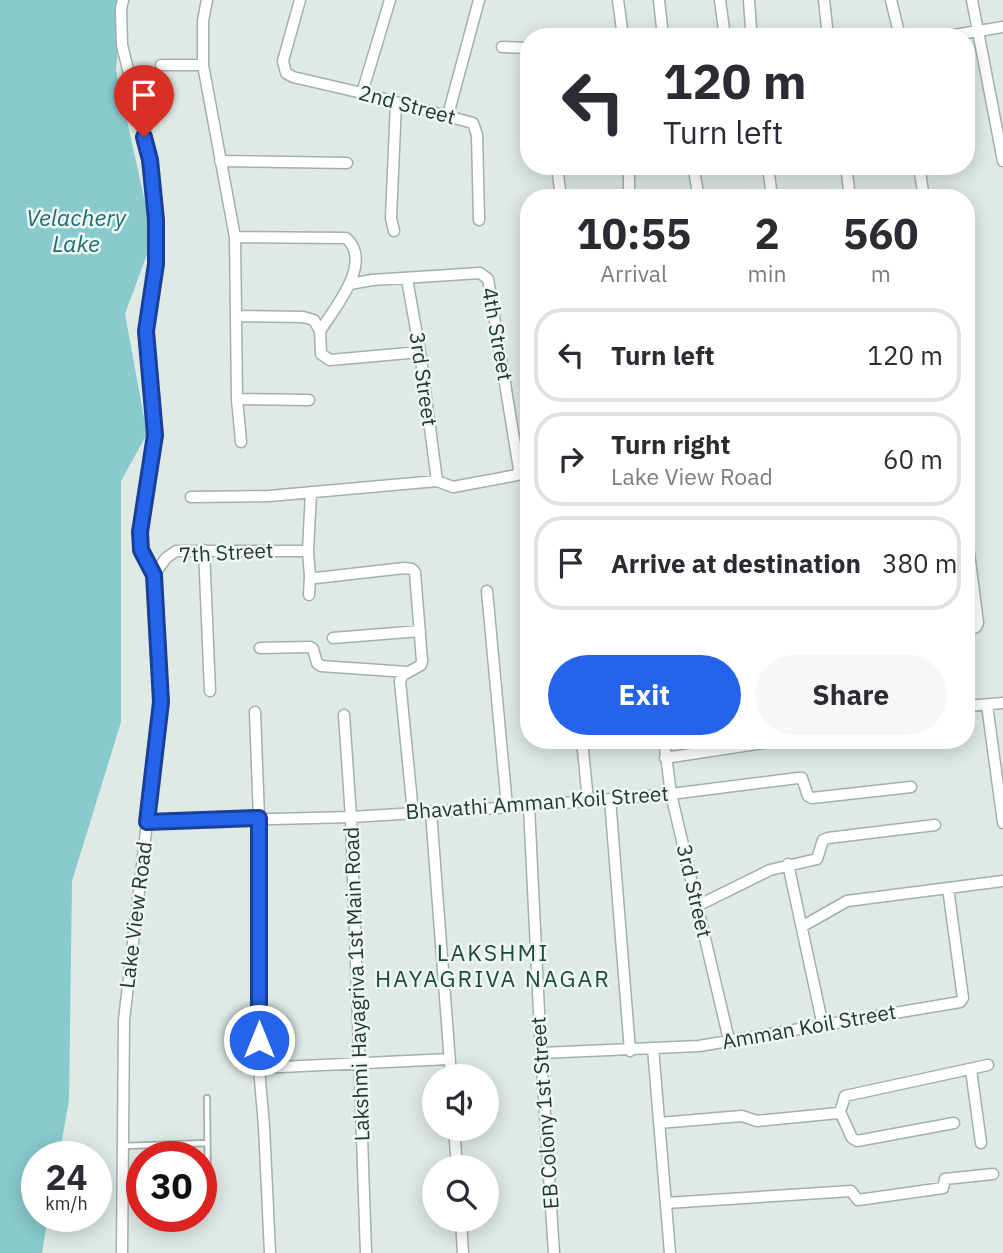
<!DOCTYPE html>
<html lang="en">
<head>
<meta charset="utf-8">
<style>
  :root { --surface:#fff; --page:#f7f7f7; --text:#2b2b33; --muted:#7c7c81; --line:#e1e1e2; --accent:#2563eb }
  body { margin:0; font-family:"IBM Plex Sans",sans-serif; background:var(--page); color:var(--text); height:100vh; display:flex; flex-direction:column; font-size:26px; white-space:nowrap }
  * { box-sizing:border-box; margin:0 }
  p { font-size:23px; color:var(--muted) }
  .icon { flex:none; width:38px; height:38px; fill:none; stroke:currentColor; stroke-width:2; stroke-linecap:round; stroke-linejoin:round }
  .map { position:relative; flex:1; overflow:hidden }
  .details { position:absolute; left:520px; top:189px; width:455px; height:560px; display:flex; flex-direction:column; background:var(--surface); border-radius:28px; box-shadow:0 4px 18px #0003 }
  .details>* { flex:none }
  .banner { position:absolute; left:520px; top:28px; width:455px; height:147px; border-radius:28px; box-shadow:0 4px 18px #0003; background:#fff; color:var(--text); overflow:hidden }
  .fabs { position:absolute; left:422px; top:1064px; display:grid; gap:14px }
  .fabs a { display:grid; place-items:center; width:77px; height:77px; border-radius:50%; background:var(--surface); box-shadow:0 4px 18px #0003; font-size:35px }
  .speed { position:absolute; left:21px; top:1141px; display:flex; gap:14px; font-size:35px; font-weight:700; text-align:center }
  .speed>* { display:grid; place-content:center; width:91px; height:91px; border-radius:50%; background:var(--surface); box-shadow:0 4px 18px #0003; line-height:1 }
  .speed small { font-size:18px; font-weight:400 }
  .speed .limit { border:10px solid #d22; background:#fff; color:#111 }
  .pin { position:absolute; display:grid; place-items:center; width:60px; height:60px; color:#fff; margin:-72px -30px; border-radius:50% 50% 50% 0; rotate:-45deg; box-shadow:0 0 7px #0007 }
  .pin .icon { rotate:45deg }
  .me { position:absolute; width:77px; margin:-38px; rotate:0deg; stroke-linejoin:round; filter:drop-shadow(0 0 5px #0008) }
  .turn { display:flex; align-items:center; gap:24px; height:147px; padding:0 28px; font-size:32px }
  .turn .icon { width:91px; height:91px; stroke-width:2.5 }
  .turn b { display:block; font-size:49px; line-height:60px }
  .eta { display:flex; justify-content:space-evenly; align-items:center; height:119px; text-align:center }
  .eta b { font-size:42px; font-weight:700; line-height:49px }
  .primary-button { display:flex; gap:14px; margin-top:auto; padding:14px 28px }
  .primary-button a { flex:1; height:80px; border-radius:42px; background:var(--accent); color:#fff; font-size:28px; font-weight:700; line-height:80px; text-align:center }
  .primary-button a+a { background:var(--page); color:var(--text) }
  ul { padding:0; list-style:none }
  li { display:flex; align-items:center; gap:21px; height:94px; margin:0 14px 10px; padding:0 14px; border:4px solid var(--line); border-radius:28px }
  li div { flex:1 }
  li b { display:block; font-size:26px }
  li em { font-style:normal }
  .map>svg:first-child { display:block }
  .water { fill:#88cace }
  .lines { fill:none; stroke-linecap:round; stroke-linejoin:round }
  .service-casing { stroke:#a2b1aa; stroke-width:8 }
  .minor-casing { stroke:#a2b1aa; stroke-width:13 }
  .service { stroke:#fff; stroke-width:4.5 }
  .minor { stroke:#fff; stroke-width:10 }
  .route-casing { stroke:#184099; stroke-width:18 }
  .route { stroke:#2563eb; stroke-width:12 }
  .labels { text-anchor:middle; stroke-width:5; stroke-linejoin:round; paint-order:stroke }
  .street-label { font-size:21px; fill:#213930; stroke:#eff7f2 }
  .water-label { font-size:23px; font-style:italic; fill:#1d6d73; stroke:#eff7f2 }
  .neighbourhood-label { font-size:23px; letter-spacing:2px; fill:#1d4a3b; stroke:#eff7f2 }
</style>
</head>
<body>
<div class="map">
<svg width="1003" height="1253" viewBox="0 0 1003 1253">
  <rect width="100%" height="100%" fill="#dfeae4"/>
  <path class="water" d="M0 0H122L116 71 153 238 125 314 147 434 121 481V722L72 881 69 1100 59 1157H37V1216H48L42 1253H0Z"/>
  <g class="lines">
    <g class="service-casing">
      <path id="service" d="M207 1098 208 1200
        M124 1146 207 1143"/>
    </g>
    <g class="minor-casing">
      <path id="minor" d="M207 0 203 21V65L235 237 237 399 241 442
        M300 0 283 61 286 73 293 77 362 93 473 123 477 135 479 220
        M618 0 623 37
        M659 0 663 37
        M720 0 725 37
        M824 0 828 37
        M891 0 900 37
        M972 0 1003 161
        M607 37 623 35
        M739 37 749 33 751 29 749 0
        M942 37 1003 27
        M502 47 528 48
        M161 65H203
        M362 93 390 0
        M448 115 479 0
        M220 161 347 163
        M557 166 561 198
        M693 166 699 198
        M768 166 772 198
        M846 166 850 198
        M919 166 924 198
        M629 198V166
        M394 231 391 218 396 103
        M235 237 346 238C374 262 334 309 320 331
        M407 279 420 352 437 481
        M350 284 372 280 480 273 488 279 519 469 517 475 453 487 437 481
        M237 316 303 317 314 320 320 331 321 354 330 360 420 352
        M237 399 309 400
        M966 423H968
        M191 497 269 496 437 481
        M966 530 978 623 976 627 966 631
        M204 550 210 691
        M154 575 166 558 176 551H308
        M310 576 316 578 404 568 412 569 415 572 422 661 421 665 403 675 400 681 413 813
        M487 591 507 806
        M309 595 310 576 308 551 311 492
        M333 638 420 631
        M260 648 310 647 313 649 317 663 321 666 407 672
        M987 705 1003 823
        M966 706 1003 703
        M255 712 259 818V1068L450 1059
        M344 715 351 817 366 1253
        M582 740 588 801
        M664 740 671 794 729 1040
        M665 758 784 740
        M610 799 630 1051
        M529 806 541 1053 554 1253
        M431 812 451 1076
        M147 822 351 817 529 806 671 794 798 778H802L808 796 812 798 911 787
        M788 864 823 1026
        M697 906 770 870 817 859 823 840 828 838 935 825
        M803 926 847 901 1003 881
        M653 1048 670 1253
        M541 1053 699 1046 960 1002 963 998 948 888
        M259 1068 264 1126 270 1253
        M971 1070 981 1143
        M840 1112 852 1138 857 1141 954 1123
        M659 1123 742 1116 757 1121 838 1113 840 1112 845 1096 988 1065
        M454 1129 457 1167
        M666 1203 851 1191 858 1200 943 1188 945 1179 993 1174
        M461 1220 463 1253
        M122 1253 124 1020 161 702 154 575 141 550 140 532 155 435 146 331 156 264V220L150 160 122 45 121 9 123 0"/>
    </g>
    <use href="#service" class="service"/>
    <use href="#minor" class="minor"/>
  </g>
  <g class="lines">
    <g class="route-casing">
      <path id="route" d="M144 137 150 160 156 220V264L146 331 155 435 140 532 141 550 154 575 161 702 147 822 259 818V1040"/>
    </g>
    <use href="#route" class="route"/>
  </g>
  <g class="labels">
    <g class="street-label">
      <text transform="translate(407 105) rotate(15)" y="7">2nd Street</text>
      <text transform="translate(497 334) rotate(80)" y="7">4th Street</text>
      <text transform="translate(423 379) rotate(82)" y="7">3rd Street</text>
      <text transform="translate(226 553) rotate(-3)" y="7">7th Street</text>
      <text transform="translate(537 803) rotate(-4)" y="7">Bhavathi Amman Koil Street</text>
      <text transform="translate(694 891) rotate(77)" y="7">3rd Street</text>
      <text transform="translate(136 915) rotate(-83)" y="7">Lake View Road</text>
      <text transform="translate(357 984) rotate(-92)" y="7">Lakshmi Hayagriva 1st Main Road</text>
      <text transform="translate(809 1027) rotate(-10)" y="7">Amman Koil Street</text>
      <text transform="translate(545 1113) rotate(-94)" y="7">EB Colony 1st Street</text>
    </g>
    <g class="water-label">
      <text x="76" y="226">Velachery<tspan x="76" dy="26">Lake</tspan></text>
    </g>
    <g class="neighbourhood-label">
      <text x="493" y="961">LAKSHMI<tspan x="493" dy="26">HAYAGRIVA NAGAR</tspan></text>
    </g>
  </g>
</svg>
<div class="fabs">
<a><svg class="icon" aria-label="sound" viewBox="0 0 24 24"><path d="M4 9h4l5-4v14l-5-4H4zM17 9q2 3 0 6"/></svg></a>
<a><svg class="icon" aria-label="search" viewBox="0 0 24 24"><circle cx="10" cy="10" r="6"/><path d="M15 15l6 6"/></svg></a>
</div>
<div class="speed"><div>24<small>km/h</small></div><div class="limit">30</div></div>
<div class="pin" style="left:144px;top:137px;background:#d93025"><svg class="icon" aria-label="arrive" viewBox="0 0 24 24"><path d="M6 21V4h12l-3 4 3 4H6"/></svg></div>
<svg class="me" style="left:259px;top:1040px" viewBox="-20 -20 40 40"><circle r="17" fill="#2563eb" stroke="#fff" stroke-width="3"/><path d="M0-11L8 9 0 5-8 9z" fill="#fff"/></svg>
<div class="banner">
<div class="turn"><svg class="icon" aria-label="left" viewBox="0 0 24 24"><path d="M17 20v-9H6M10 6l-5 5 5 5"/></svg><div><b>120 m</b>Turn left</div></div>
</div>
<section class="details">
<div class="eta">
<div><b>10:55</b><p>Arrival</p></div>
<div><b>2</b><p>min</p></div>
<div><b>560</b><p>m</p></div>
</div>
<ul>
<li><svg class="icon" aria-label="left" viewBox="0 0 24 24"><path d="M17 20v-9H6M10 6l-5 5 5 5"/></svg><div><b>Turn left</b></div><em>120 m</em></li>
<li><svg class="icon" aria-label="right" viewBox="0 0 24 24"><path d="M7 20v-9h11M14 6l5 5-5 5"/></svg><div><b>Turn right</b><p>Lake View Road</p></div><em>60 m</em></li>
<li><svg class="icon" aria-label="arrive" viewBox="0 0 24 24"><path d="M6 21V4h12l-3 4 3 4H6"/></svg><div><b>Arrive at destination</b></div><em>380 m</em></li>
</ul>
<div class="primary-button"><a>Exit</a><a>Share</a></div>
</section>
</div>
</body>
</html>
